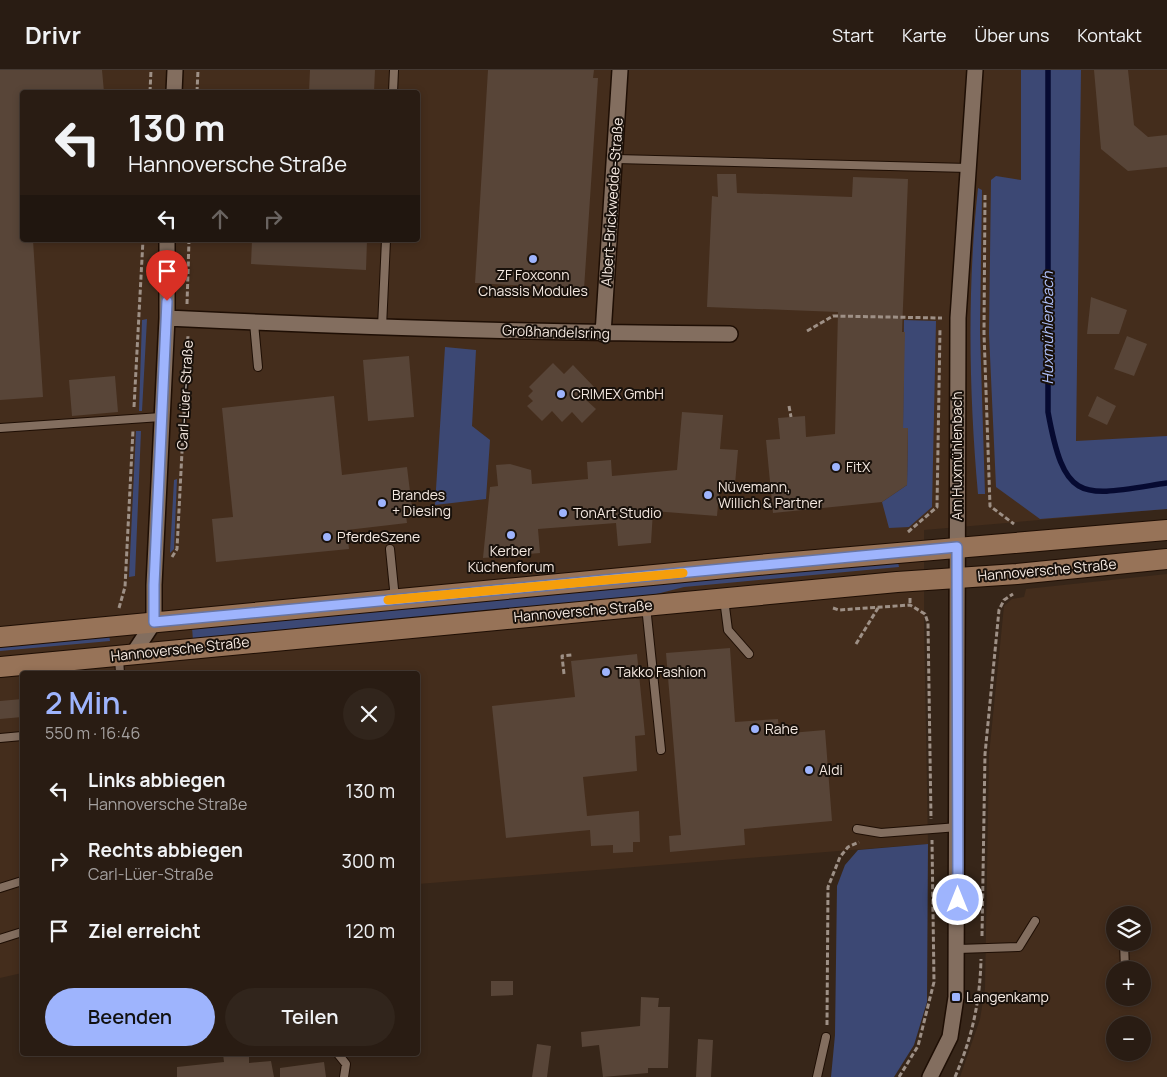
<!DOCTYPE html>
<html lang="de">
<head>
<meta charset="utf-8">
<style>
  :root { --surface:#291c13; --page:#31251c; --text:#f1f3f6; --muted:#a5a1a0; --line:#453a33; --accent:#9eb4fd }
  body { margin:0; font-family:Manrope,sans-serif; background:var(--page); color:var(--text); height:100vh; display:flex; flex-direction:column; font-size:19px; white-space:nowrap }
  * { box-sizing:border-box; margin:0 }
  p { font-size:16px; color:var(--muted) }
  .icon { flex:none; width:28px; height:28px; fill:none; stroke:currentColor; stroke-width:2; stroke-linecap:round; stroke-linejoin:round }
  .map { position:relative; flex:1; overflow:hidden }
  .sheet { position:absolute; left:20px; top:601px; width:400px; height:385px; display:flex; flex-direction:column; background:var(--surface); border-radius:5px; box-shadow:0 2px 8px #0003,0 0 0 1px var(--line) }
  .sheet>* { flex:none }
  .top-card { position:absolute; left:20px; top:20px; width:400px; height:152px; border-radius:5px; box-shadow:0 2px 8px #0003,0 0 0 1px var(--line); background:#291c13; color:var(--text); overflow:hidden }
  .buttons { position:absolute; left:1106px; top:836px; display:grid; gap:10px }
  .buttons a { display:grid; place-items:center; width:45px; height:45px; border-radius:50%; background:var(--surface); box-shadow:0 2px 8px #0003,0 0 0 1px var(--line); font-size:25px }
  .pin { position:absolute; display:grid; place-items:center; width:42px; height:42px; color:#fff; margin:-51px -21px; border-radius:50% 50% 50% 0; rotate:-45deg; box-shadow:0 0 5px #0007 }
  .pin .icon { rotate:45deg }
  .me { position:absolute; width:55px; margin:-28px; rotate:0deg; stroke-linejoin:round; filter:drop-shadow(0 0 4px #0008) }
  .turn { display:flex; align-items:center; gap:18px; height:105px; padding:0 25px; font-size:22px }
  .turn .icon { width:65px; height:65px; stroke-width:2.5 }
  .turn b { display:block; font-size:35px; line-height:42px }
  .lanes { display:flex; align-items:center; height:48px; padding:0 25px; background:#0003; justify-content:center; gap:25px; direction:ltr }
  .lanes .off { opacity:.35 }
  .round { display:grid; place-items:center; flex:none; width:52px; height:52px; border-radius:26px; background:var(--page) }
  .overview { display:flex; align-items:center; justify-content:space-between; height:85px; padding:0 25px }
  h1 { font-size:30px; font-weight:600; line-height:38px; color:var(--accent) }
  .primary-button { display:flex; gap:10px; margin-top:auto; padding:10px 25px }
  .primary-button a { flex:1; height:58px; border-radius:30px; background:var(--accent); color:#111; font-size:20px; font-weight:600; line-height:58px; text-align:center }
  .primary-button a+a { background:var(--page); color:var(--text) }
  ul { padding:0; list-style:none }
  li { display:flex; align-items:center; gap:15px; height:70px; padding:0 25px }
  li div { flex:1 }
  li b { display:block; font-size:19px }
  li em { font-style:normal }
  header { display:flex; align-items:center; gap:30px; box-sizing:border-box; height:70px; padding:0 25px; background:var(--surface); border-bottom:1px solid var(--line) }
  header strong { font-size:24px }
  nav { display:flex; gap:28px; margin-inline-start:auto; font-size:18px }
  .map>svg:first-child { display:block }
  .built { fill:#442d1c; fill-rule:evenodd }
  .green { fill:#3c4874 }
  .lines { fill:none; stroke-linecap:round; stroke-linejoin:round }
  .stream { stroke:#060a31; stroke-width:5.5 }
  .building { fill:#584538 }
  .lane-casing { stroke:#1e0e04; stroke-width:10 }
  .street-casing { stroke:#1e0e04; stroke-width:18 }
  .secondary-casing { stroke:#1e0e04; stroke-width:22 }
  .path { stroke:#9e9086; stroke-width:3; stroke-dasharray:5 2.5; stroke-linecap:butt }
  .lane { stroke:#836e5f; stroke-width:8 }
  .street { stroke:#836e5f; stroke-width:15 }
  .secondary { stroke:#977358; stroke-width:20 }
  .route-casing { stroke:#6775a4; stroke-width:12 }
  .route { stroke:#9eb4fd; stroke-width:9 }
  .slow { stroke:#f59e0b; stroke-width:9 }
  .poi-dot { fill:#9eb4fd; stroke:#19110b; stroke-width:2 }
  .labels { text-anchor:middle; stroke-width:4; stroke-linejoin:round; paint-order:stroke }
  .street-label { font-size:14px; fill:#f4e8e0; stroke:#19110b }
  .poi-label { font-size:14px; fill:#f4e8e0; stroke:#19110b; text-anchor:start }
  .water-label { font-size:15px; font-style:italic; fill:#b0c2fc; stroke:#19110b }
</style>
</head>
<body>
<header>
<strong>Drivr</strong>
<nav><a>Start</a><a>Karte</a><a>Über uns</a><a>Kontakt</a></nav>
</header>
<div class="map">
<svg width="1167" height="1007" viewBox="0 0 1167 1007">
  <rect width="100%" height="100%" fill="#372619"/>
  <path class="built" d="M0 0H1167V439L924 460V552L928 774 418 814V604H22V903L0 908ZM22 22H418V170H22Z
    M1167 504V1007H960L980 949 985 919 989 685 1004 536 1012 529 1024 527 1026 519ZM1115 845H1142V872H1115ZM1115 900H1142V928H1115ZM1115 955H1142V982H1115Z"/>
  <path class="green" d="M1021 0H1081L1076 371 1167 366V439L1040 449 996 417 989 264 991 110 996 106 1021 110Z
    M978 118 982 120 980 261 985 424H978C969 323 967 219 978 118Z
    M147 249 142 341H139L142 250Z
    M904 250 936 251 932 437 909 457 889 458 882 432 907 415 908 358H903Z
    M445 277 476 280 472 356 490 370 486 429 435 435Z
    M136 361H141L135 506 129 507Z
    M177 409 174 479 170 483 174 410Z
    M898 492 899 497 684 517 629 531 193 571 192 557Z
    M109 564 110 571 0 581V575Z
    M928 774 927 932 914 975 894 1007H831L835 965 837 816 845 795 858 780Z"/>
  <g class="lines">
    <path class="stream" d="M1048 0V342C1065 436 1082 426 1167 413"/>
  </g>
  <path class="building" d="M0 0H102L104 22H22V170H33L43 327 0 330Z
    M310 0H375L374 22H309Z
    M488 0H594L593 8H598L584 219 475 213Z
    M1094 0H1128L1134 55 1148 67 1167 65V97L1128 101 1101 79Z
    M717 104H736L737 123 852 127 853 107 908 109 902 262H905L903 358H908L907 415 882 432 773 443 766 370 780 369 778 348 805 346 806 367 835 364 838 242 707 237 712 126 718 127Z
    M252 170H367L366 200 251 194Z
    M1091 227 1127 240 1119 264H1087Z
    M1127 266 1147 274 1134 306 1114 299Z
    M409 286 414 347 368 351 363 290Z
    M553 293 564 304 573 295 596 319 585 329 596 339 582 353 572 342 562 352 552 341 542 351 527 336 533 331 528 326 533 321 529 317Z
    M115 306 118 342 72 346 69 310Z
    M334 326 342 405 407 397 412 438 405 439 407 453 347 460 349 479 216 492 212 449 233 447 222 338Z
    M1097 326 1116 336 1107 355 1088 346Z
    M682 342 723 345 720 379 738 380 735 414 720 413 717 446 653 441 651 473 618 476 616 453 538 459 540 483 483 488 490 417 498 416 496 395 510 394 531 400 532 414 588 409 587 392 611 390 612 406 677 400Z
    M730 578 735 652 778 649 779 664 825 660 832 751 744 759 745 775 670 782 669 766 681 765 666 583Z
    M637 584 645 665 635 666 637 701 583 707 587 746 639 741 640 772H633V782L613 783V775L591 776 590 760 506 768 492 636 575 627 571 591Z
    M22 629V647L0 649V631Z
    M491 911H513V925L491 926Z
    M641 927 659 928 658 937H670L668 998H648V1003L603 1007 599 975 582 977 581 962 640 956Z
    M698 969 713 970 711 1007H696Z
    M537 974 551 976 547 1007H532Z
    M223 984H249V993L271 991 274 1007H177V997L224 992Z
    M324 992 326 1007H280V998Z"/>
  <g class="lines">
    <g class="lane-casing">
      <path id="lane" d="M393 22 394 0
        M616 89 968 98
        M254 253 258 297
        M382 257 386 170
        M0 358 161 347
        M390 479 395 529
        M724 529 728 560 749 584
        M646 536 661 680
        M119 587 120 604
        M0 668 22 666
        M857 759 881 763 958 757
        M0 818 22 811
        M0 869 22 862
        M1124 872 1125 900
        M958 879 1019 877 1035 851
        M338 984 346 994 344 1007
        M817 1007 826 967"/>
    </g>
    <g class="street-casing">
      <path id="street" d="M174 22 175 0
        M167 248C354 257 542 263 730 264
        M603 264 620 0
        M133 584 154 552V515L167 248V170
        M930 1007 950 967 956 927 958 248 975 0"/>
    </g>
    <g class="secondary-casing">
      <path id="secondary" d="M0 567 769 494 1167 460
        M0 597 897 512 1017 504 1167 489"/>
    </g>
    <path class="path" d="M150 22 151 0
      M197 22 198 0
      M985 125 984 263 990 436 1014 454
      M187 234 189 170
      M807 261 833 246 942 248
      M789 336 791 347
      M134 337 143 170
      M908 462 937 437 940 259
      M172 487 177 479 188 265
      M910 528V535
      M119 538 125 517 133 360
      M833 538 839 540 910 535 925 544 928 553 931 749
      M856 574 878 538
      M564 604 562 586 572 585
      M982 866 985 684 999 540 1004 530 1013 524
      M827 955 828 817 840 787 848 777 859 772
      M899 1007 918 976 934 912 932 770
      M955 1007C972 968 980 932 981 889"/>
    <use href="#lane" class="lane"/>
    <use href="#street" class="street"/>
    <use href="#secondary" class="secondary"/>
  </g>
  <g class="lines">
    <g class="route-casing">
      <path id="route" d="M167 231 154 515V552L957 477 958 830"/>
    </g>
    <use href="#route" class="route"/>
    <path class="slow" d="M388 530 683 503"/>
  </g>
  <g class="poi-dot">
    <circle cx="533" cy="189" r="5"/>
    <circle cx="561" cy="324" r="5"/>
    <circle cx="836" cy="397" r="5"/>
    <circle cx="708" cy="425" r="5"/>
    <circle cx="382" cy="433" r="5"/>
    <circle cx="563" cy="443" r="5"/>
    <circle cx="511" cy="465" r="5"/>
    <circle cx="327" cy="467" r="5"/>
    <circle cx="606" cy="602" r="5"/>
    <circle cx="755" cy="659" r="5"/>
    <circle cx="809" cy="700" r="5"/>
    <rect x="951" y="922" width="10" height="10" rx="2.5"/>
  </g>
  <g class="labels">
    <g class="street-label">
      <text transform="translate(612 132) rotate(-86)" y="5">Albert-Brickwedde-Straße</text>
      <text transform="translate(556 262) rotate(2)" y="5">Großhandelsring</text>
      <text transform="translate(185 325) rotate(-87)" y="5">Carl-Lüer-Straße</text>
      <text transform="translate(957 386) rotate(-90)" y="5">Am Huxmühlenbach</text>
      <text transform="translate(1047 500) rotate(-5)" y="5">Hannoversche Straße</text>
      <text transform="translate(583 541) rotate(-5)" y="5">Hannoversche Straße</text>
      <text transform="translate(180 579) rotate(-6)" y="5">Hannoversche Straße</text>
    </g>
    <g class="poi-label">
      <text x="533" y="210" text-anchor="middle">ZF Foxconn<tspan x="533" dy="16">Chassis Modules</tspan></text>
      <text x="571" y="329">CRIMEX GmbH</text>
      <text x="846" y="402">FitX</text>
      <text x="718" y="422">Nüvemann,<tspan x="718" dy="16">Willich &amp; Partner</tspan></text>
      <text x="392" y="430">Brandes<tspan x="392" dy="16">+ Diesing</tspan></text>
      <text x="573" y="448">TonArt Studio</text>
      <text x="337" y="472">PferdeSzene</text>
      <text x="511" y="486" text-anchor="middle">Kerber<tspan x="511" dy="16">Küchenforum</tspan></text>
      <text x="616" y="607">Takko Fashion</text>
      <text x="765" y="664">Rahe</text>
      <text x="819" y="705">Aldi</text>
      <text x="966" y="932">Langenkamp</text>
    </g>
    <g class="water-label">
      <text transform="translate(1048 258) rotate(-90)" y="5">Huxmühlenbach</text>
    </g>
  </g>
</svg>
<div class="buttons">
<a><svg class="icon" aria-label="layers" viewBox="0 0 24 24"><path d="M12 4l9 5-9 5-9-5zM3 14l9 5 9-5"/></svg></a>
<a>+</a>
<a>−</a>
</div>
<div class="pin" style="left:167px;top:231px;background:#d93025"><svg class="icon" aria-label="arrive" viewBox="0 0 24 24"><path d="M6 21V4h12l-3 4 3 4H6"/></svg></div>
<svg class="me" style="left:958px;top:830px" viewBox="-20 -20 40 40"><circle r="17" fill="#9eb4fd" stroke="#fff" stroke-width="3"/><path d="M0-11L8 9 0 5-8 9z" fill="#fff"/></svg>
<div class="top-card">
<div class="turn"><svg class="icon" aria-label="left" viewBox="0 0 24 24"><path d="M17 20v-9H6M10 6l-5 5 5 5"/></svg><div><b>130 m</b>Hannoversche Straße</div></div>
<div class="lanes"><svg class="icon" aria-label="left" viewBox="0 0 24 24"><path d="M17 20v-9H6M10 6l-5 5 5 5"/></svg><svg class="icon off" aria-label="ahead" viewBox="0 0 24 24"><path d="M12 20V5M6 11l6-6 6 6"/></svg><svg class="icon off" aria-label="right" viewBox="0 0 24 24"><path d="M7 20v-9h11M14 6l5 5-5 5"/></svg></div>
</div>
<section class="sheet">
<div class="overview"><div><h1>2 Min.</h1><p>550 m · 16:46</p></div><a class="round"><svg class="icon" aria-label="close" viewBox="0 0 24 24"><path d="M6 6l12 12M18 6L6 18"/></svg></a></div>
<ul>
<li><svg class="icon" aria-label="left" viewBox="0 0 24 24"><path d="M17 20v-9H6M10 6l-5 5 5 5"/></svg><div><b>Links abbiegen</b><p>Hannoversche Straße</p></div><em>130 m</em></li>
<li><svg class="icon" aria-label="right" viewBox="0 0 24 24"><path d="M7 20v-9h11M14 6l5 5-5 5"/></svg><div><b>Rechts abbiegen</b><p>Carl-Lüer-Straße</p></div><em>300 m</em></li>
<li><svg class="icon" aria-label="arrive" viewBox="0 0 24 24"><path d="M6 21V4h12l-3 4 3 4H6"/></svg><div><b>Ziel erreicht</b></div><em>120 m</em></li>
</ul>
<div class="primary-button"><a>Beenden</a><a>Teilen</a></div>
</section>
</div>
</body>
</html>
